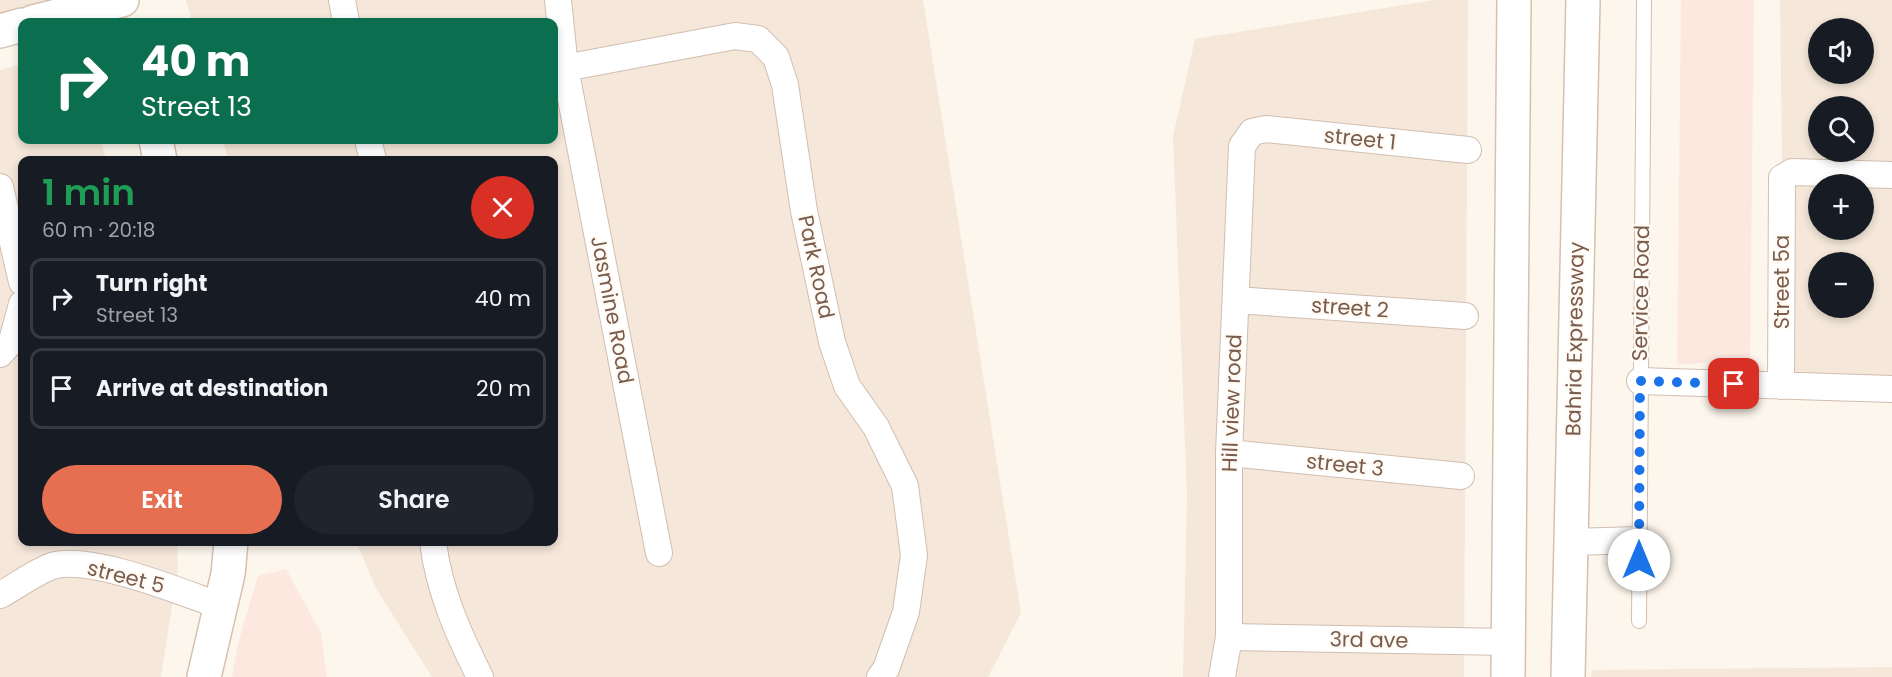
<!DOCTYPE html>
<html lang="en">
<head>
<meta charset="utf-8">
<style>
  :root { --surface:#171b24; --page:#20242c; --text:#f1f3f6; --muted:#9ea1a6; --line:#363941; --accent:#e76f51 }
  body { margin:0; font-family:Poppins,sans-serif; background:var(--page); color:var(--text); height:100vh; display:flex; flex-direction:column; font-size:22px; white-space:nowrap }
  * { box-sizing:border-box; margin:0 }
  p { font-size:20px; color:var(--muted) }
  .icon { flex:none; width:33px; height:33px; fill:none; stroke:currentColor; stroke-width:2; stroke-linecap:round; stroke-linejoin:round }
  .map { position:relative; flex:1; overflow:hidden }
  .panel { position:absolute; left:18px; top:156px; width:540px; height:390px; display:flex; flex-direction:column; background:var(--surface); border-radius:12px; box-shadow:0 3px 9px #0003 }
  .panel>* { flex:none }
  .top-card { position:absolute; left:18px; top:18px; width:540px; height:126px; border-radius:12px; box-shadow:0 3px 9px #0003; background:#0b6e4f; color:#fff; overflow:hidden }
  .tools { position:absolute; left:1808px; top:18px; display:grid; gap:12px }
  .tools a { display:grid; place-items:center; width:66px; height:66px; border-radius:50%; background:var(--surface); box-shadow:0 3px 9px #0003; font-size:30px }
  .pin { position:absolute; display:grid; place-items:center; width:51px; height:51px; color:#fff; margin:-26px; border-radius:12px; box-shadow:0 3px 9px #0006 }
  .me { position:absolute; width:66px; margin:-33px; rotate:0deg; stroke-linejoin:round; filter:drop-shadow(0 0 4px #0008) }
  .turn { display:flex; align-items:center; gap:21px; height:126px; padding:0 24px; font-size:27px }
  .turn .icon { width:78px; height:78px; stroke-width:2.5 }
  .turn b { display:block; font-size:42px; line-height:51px }
  .round { display:grid; place-items:center; flex:none; width:63px; height:63px; border-radius:32px; background:var(--page) }
  .overview { display:flex; align-items:center; justify-content:space-between; height:102px; padding:0 24px }
  h1 { font-size:36px; font-weight:600; line-height:45px; color:#1e9e55 }
  .button { display:flex; gap:12px; margin-top:auto; padding:12px 24px }
  .button a { flex:1; height:69px; border-radius:36px; background:var(--accent); color:#fff; font-size:24px; font-weight:600; line-height:69px; text-align:center }
  .button a+a { background:var(--page); color:var(--text) }
  ul { padding:0; list-style:none }
  li { display:flex; align-items:center; gap:18px; height:81px; margin:0 12px 9px; padding:0 12px; border:3px solid var(--line); border-radius:12px }
  li div { flex:1 }
  li b { display:block; font-size:22px }
  li em { font-style:normal }
  .map>svg:first-child { display:block }
  .residential { fill:#f5e8da; fill-rule:evenodd }
  .commercial { fill:#fde8e0 }
  .lines { fill:none; stroke-linecap:round; stroke-linejoin:round }
  .lane-casing { stroke:#d1beb0; stroke-width:16 }
  .street-casing { stroke:#d1beb0; stroke-width:28 }
  .secondary-casing { stroke:#d6c0b0; stroke-width:36 }
  .lane { stroke:#fff; stroke-width:14 }
  .street { stroke:#fff; stroke-width:26 }
  .secondary { stroke:#fff; stroke-width:33 }
  .route { stroke:#1a73e8; stroke-width:10; stroke-dasharray:0 18 }
  .labels { text-anchor:middle; stroke-width:4.5; stroke-linejoin:round; paint-order:stroke }
  .street-label { font-size:21px; fill:#7a5c4d; stroke:#fffaf3 }
</style>
</head>
<body>
<div class="map">
<svg width="1892" height="677" viewBox="0 0 1892 677">
  <rect width="100%" height="100%" fill="#fdf6ec"/>
  <path class="residential" d="M0 0H66L0 17Z
    M186 0H923L1021 613 988 677H432L377 590 356 542H554V160H228L223 140H554V22H192Z
    M1434 0H1468L1464 677H1183L1187 495 1173 136 1195 39Z
    M1780 0H1892V398L1785 395ZM1818 28H1863V74H1818ZM1818 106H1863V152H1818ZM1818 184H1863V230H1818ZM1818 262H1863V308H1818Z
    M22 64V140H101L106 160H22V542H177L178 568 161 677H0V70Z
    M1892 667V677H1591L1592 670Z"/>
  <path class="commercial" d="M1681 0H1754L1750 359 1677 365Z
    M286 569 321 633 327 677H232L238 644 258 576Z"/>
  <g class="lines">
    <g class="lane-casing">
      <path id="lane" d="M1639 621 1644 0"/>
    </g>
    <g class="street-casing">
      <path id="street" d="M342 0 346 22
        M558 0 565 68 659 553
        M554 70 735 36 758 39 776 57 785 85 804 211 832 342 847 386 876 427 905 486 914 555 906 612 886 669 880 677
        M368 140 373 160
        M0 187 22 282
        M1236 300 1465 316
        M0 354 12 341 22 304
        M1640 381 1892 389
        M1781 386 1782 178 1792 172 1892 175
        M1229 453 1461 476
        M433 542C439 591 458 633 480 677
        M1571 542 1639 540
        M0 595C17 586 35 572 52 566 90 554 183 593 221 606
        M1229 637 1509 642
        M1222 677 1229 637V453L1242 146 1252 132 1266 129 1468 150"/>
    </g>
    <g class="secondary-casing">
      <path id="secondary" d="M33 22 122 0
        M0 31 22 25
        M156 140 160 160
        M204 677 228 574 231 542
        M1508 677 1514 0
        M1568 677 1583 0"/>
    </g>
    <use href="#lane" class="lane"/>
    <use href="#street" class="street"/>
    <use href="#secondary" class="secondary"/>
  </g>
  <g class="lines">
    <path class="route" d="M1639 560 1640 381 1734 384"/>
  </g>
  <g class="labels">
    <g class="street-label">
      <text transform="translate(1360 139) rotate(6)" y="7">street 1</text>
      <text transform="translate(816 267) rotate(78)" y="7">Park Road</text>
      <text transform="translate(1782 282) rotate(-90)" y="7">Street 5a</text>
      <text transform="translate(1641 293) rotate(-89)" y="7">Service Road</text>
      <text transform="translate(1350 308) rotate(4)" y="7">street 2</text>
      <text transform="translate(612 310) rotate(79)" y="7">Jasmine Road</text>
      <text transform="translate(1575 339) rotate(-89)" y="7">Bahria Expressway</text>
      <text transform="translate(1232 403) rotate(-88)" y="7">Hill view road</text>
      <text transform="translate(1345 465) rotate(6)" y="7">street 3</text>
      <text transform="translate(126 577) rotate(14)" y="7">street 5</text>
      <text transform="translate(1369 640) rotate(1)" y="7">3rd ave</text>
    </g>
  </g>
</svg>
<div class="tools">
<a><svg class="icon" aria-label="sound" viewBox="0 0 24 24"><path d="M4 9h4l5-4v14l-5-4H4zM17 9q2 3 0 6"/></svg></a>
<a><svg class="icon" aria-label="search" viewBox="0 0 24 24"><circle cx="10" cy="10" r="6"/><path d="M15 15l6 6"/></svg></a>
<a>+</a>
<a>−</a>
</div>
<div class="pin" style="left:1734px;top:384px;background:#d93025"><svg class="icon" aria-label="arrive" viewBox="0 0 24 24"><path d="M6 21V4h12l-3 4 3 4H6"/></svg></div>
<svg class="me" style="left:1639px;top:560px" viewBox="-20 -20 40 40"><circle r="19" fill="#fff"/><path d="M0-13L10 11 0 6-10 11z" fill="#1a73e8"/></svg>
<div class="top-card">
<div class="turn"><svg class="icon" aria-label="right" viewBox="0 0 24 24"><path d="M7 20v-9h11M14 6l5 5-5 5"/></svg><div><b>40 m</b>Street 13</div></div>
</div>
<section class="panel">
<div class="overview"><div><h1>1 min</h1><p>60 m · 20:18</p></div><a class="round" style="background:#d93025;color:#fff"><svg class="icon" aria-label="close" viewBox="0 0 24 24"><path d="M6 6l12 12M18 6L6 18"/></svg></a></div>
<ul>
<li><svg class="icon" aria-label="right" viewBox="0 0 24 24"><path d="M7 20v-9h11M14 6l5 5-5 5"/></svg><div><b>Turn right</b><p>Street 13</p></div><em>40 m</em></li>
<li><svg class="icon" aria-label="arrive" viewBox="0 0 24 24"><path d="M6 21V4h12l-3 4 3 4H6"/></svg><div><b>Arrive at destination</b></div><em>20 m</em></li>
</ul>
<div class="button"><a>Exit</a><a>Share</a></div>
</section>
</div>
</body>
</html>
